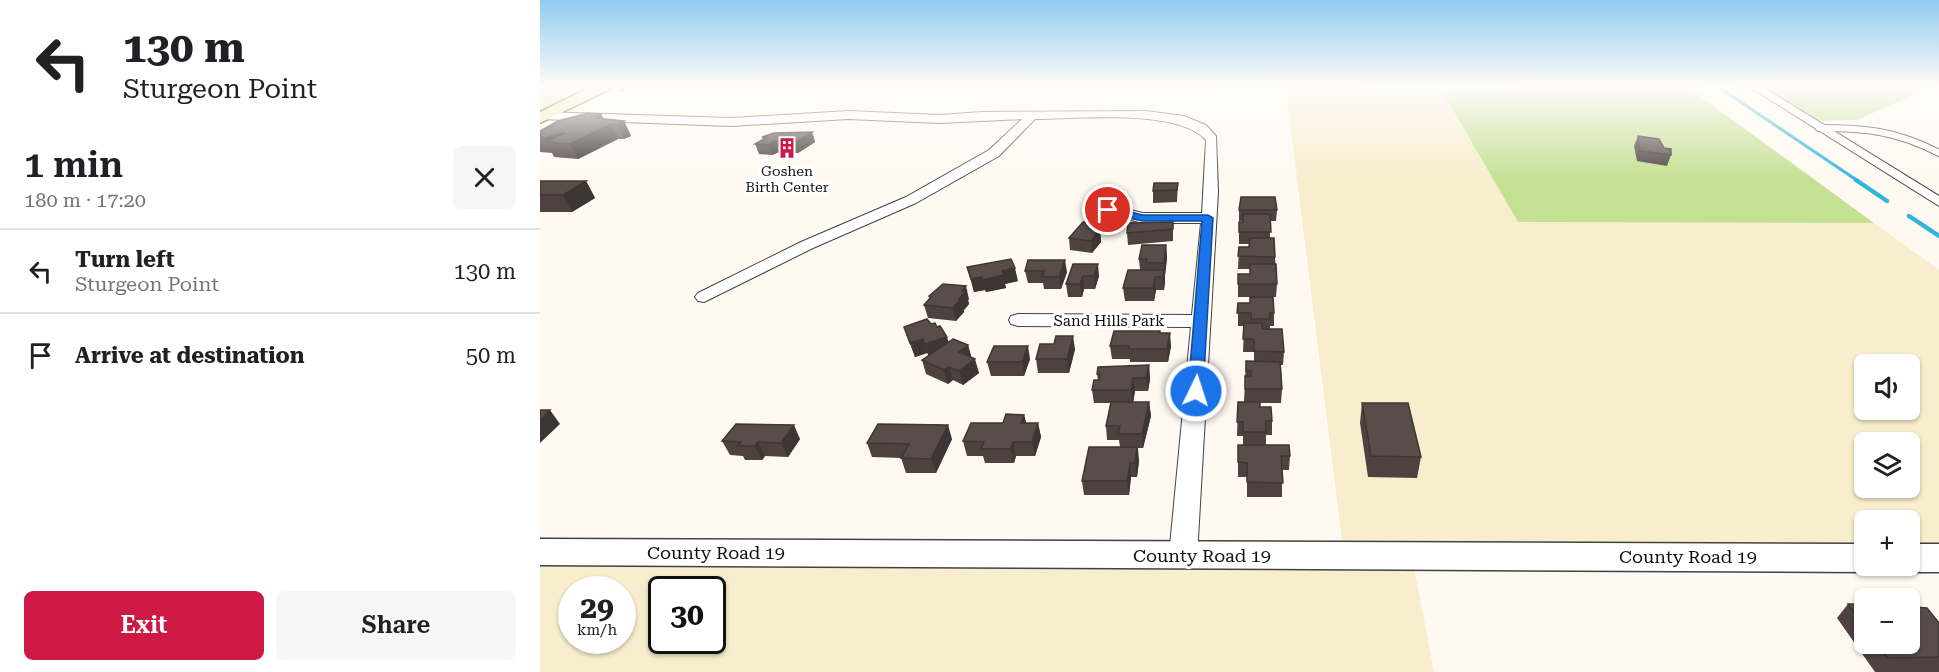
<!DOCTYPE html>
<html lang="en">
<head>
<meta charset="utf-8">
<style>
  :root { --surface:#fff; --page:#f6f6f6; --text:#202124; --muted:#757577; --line:#e0e0e0; --accent:#cd1943 }
  body { margin:0; font-family:"Roboto Serif",serif; background:var(--page); color:var(--text); height:100vh; display:flex; flex-direction:column; font-size:22px; white-space:nowrap }
  * { box-sizing:border-box; margin:0 }
  p { font-size:20px; color:var(--muted) }
  .icon { flex:none; width:33px; height:33px; fill:none; stroke:currentColor; stroke-width:2; stroke-linecap:round; stroke-linejoin:round }
  .map { position:relative; flex:1; overflow:hidden }
  .side { display:flex; flex-direction:column; background:var(--surface); width:540px }
  .side>* { flex:none }
  .banner { background:#fff; color:var(--text); overflow:hidden }
  .controls { position:absolute; left:1314px; top:354px; display:grid; gap:12px }
  .controls a { display:grid; place-items:center; width:66px; height:66px; border-radius:9px; background:var(--surface); box-shadow:0 2px 4px #0004; font-size:30px }
  .speed { position:absolute; left:18px; top:576px; display:flex; gap:12px; font-size:30px; font-weight:700; text-align:center }
  .speed>* { display:grid; place-content:center; width:78px; height:78px; border-radius:50%; background:var(--surface); box-shadow:0 2px 4px #0004; line-height:1 }
  .speed small { font-size:15px; font-weight:400 }
  .speed .limit { border:3px solid #111; border-radius:9px; background:#fff; color:#111 }
  .pin { position:absolute; display:grid; place-items:center; width:51px; height:51px; color:#fff; margin:-26px; border:3px solid #fff; border-radius:50%; box-shadow:0 2px 6px #0007 }
  .me { position:absolute; width:66px; margin:-33px; rotate:4deg; stroke-linejoin:round; filter:drop-shadow(0 0 4px #0008) }
  .turn { display:flex; align-items:center; gap:21px; height:126px; padding:0 24px; font-size:27px }
  .turn .icon { width:78px; height:78px; stroke-width:2.5 }
  .turn b { display:block; font-size:42px; line-height:51px }
  .round { display:grid; place-items:center; flex:none; width:63px; height:63px; border-radius:9px; background:var(--page) }
  .overview { display:flex; align-items:center; justify-content:space-between; height:102px; padding:0 24px }
  h1 { font-size:36px; font-weight:600; line-height:45px }
  .action { display:flex; gap:12px; margin-top:auto; padding:12px 24px }
  .action a { flex:1; height:69px; border-radius:9px; background:var(--accent); color:#fff; font-size:24px; font-weight:600; line-height:69px; text-align:center }
  .action a+a { background:var(--page); color:var(--text) }
  ul { padding:0; list-style:none }
  li { display:flex; align-items:center; gap:18px; height:84px; padding:0 24px; border-top:2px solid var(--line) }
  li div { flex:1 }
  li b { display:block; font-size:22px }
  li em { font-style:normal }
  main { display:flex; flex:1; min-height:0 }
  .map>svg:first-child { display:block }
  .farmland { fill:#f8edcd; fill-rule:evenodd }
  .green { fill:#ddeeb6 }
  .forest { fill:#c4e093 }
  .lines { fill:none; stroke-linecap:round; stroke-linejoin:round }
  .stream-far1 { stroke:#30b6da; stroke-width:3 }
  .stream { stroke:#30b6da; stroke-width:4.5 }
  .service-casing { stroke:#424242; stroke-width:8 }
  .minor-casing { stroke:#424242; stroke-width:2 }
  .tertiary-casing { stroke:#424242; stroke-width:3 }
  .secondary-casing { stroke:#313131; stroke-width:3 }
  .path { stroke:#313131; stroke-width:2; stroke-dasharray:4 2; stroke-linecap:butt }
  .service { stroke:#fff; stroke-width:6 }
  .minor { fill:#fff; fill-rule:evenodd }
  .tertiary { fill:#fff; fill-rule:evenodd }
  .secondary { fill:#ffe6ac; fill-rule:evenodd }
  .wall { fill:#4d4240 }
  .shaded-wall { fill:#3e3634 }
  .building { fill:#594d4a; stroke:#3e3634; stroke-width:1.5 }
  .route { fill:#1a73e8; stroke:#114b97; stroke-width:1.5 }
  .labels { text-anchor:middle; stroke-width:6; stroke-linejoin:round; paint-order:stroke }
  .far-poi-label { font-size:14px; fill:#0f0f0f; stroke:#fff }
  .street-label { font-size:15px; fill:#0f0f0f; stroke:#fff }
  .near-street-label { font-size:18px; fill:#0f0f0f; stroke:#fff }
</style>
</head>
<body>
<main>
<section class="side">
<div class="banner">
<div class="turn"><svg class="icon" aria-label="left" viewBox="0 0 24 24"><path d="M17 20v-9H6M10 6l-5 5 5 5"/></svg><div><b>130 m</b>Sturgeon Point</div></div>
</div>
<div class="overview"><div><h1>1 min</h1><p>180 m · 17:20</p></div><a class="round"><svg class="icon" aria-label="close" viewBox="0 0 24 24"><path d="M6 6l12 12M18 6L6 18"/></svg></a></div>
<ul>
<li><svg class="icon" aria-label="left" viewBox="0 0 24 24"><path d="M17 20v-9H6M10 6l-5 5 5 5"/></svg><div><b>Turn left</b><p>Sturgeon Point</p></div><em>130 m</em></li>
<li><svg class="icon" aria-label="arrive" viewBox="0 0 24 24"><path d="M6 21V4h12l-3 4 3 4H6"/></svg><div><b>Arrive at destination</b></div><em>50 m</em></li>
</ul>
<div class="action"><a>Exit</a><a>Share</a></div>
</section>
<div class="map">
<svg width="1399" height="672" viewBox="0 0 1399 672">
  <rect width="100%" height="100%" fill="#fff9f1"/>
  <path class="farmland" d="M681 86H827L829 90 902 91 978 222 1334 223 1399 270V558H1370V520H1324V558L872 556 894 672H0V558L803 548 746 90 676 89ZM1324 364H1370V410H1324ZM1324 442H1370V488H1324ZM32 590H82V640H32ZM122 590H172V640H122Z
    M975 86H1146L1150 89 977 88Z
    M1219 86H1399V88H1223Z"/>
  <path class="green" d="M0 86H57L0 112Z"/>
  <path class="forest" d="M827 86 1150 89 1334 223 978 222 902 91 829 90Z
    M1223 88H1388L1317 120 1275 121Z"/>
  <g class="lines">
    <path class="stream-far1" d="M1177 86 1318 181"/>
    <path class="stream" d="M1316 180 1347 201
      M1369 216 1399 236"/>
    <g class="service-casing">
      <path id="service" d="M1279 128C1326 128 1357 131 1399 153"/>
    </g>
    <g class="minor-casing">
      <path id="minor" d="M1208 86H1221L1399 196V206Z
        M308 111 400 115 441 112 606 111 644 116 666 125 676 136 678 192 657 556 653 564 643 567 633 564 629 556 651 327 478 326 471 324 469 320 471 316 478 314 652 315 661 223H603L563 213 560 210 568 205 603 213H662L666 140C637 108 538 119 495 119L459 156 376 203 273 248 164 302 158 301 155 297 158 293 261 242 366 197 449 150 482 119 400 123 308 119 191 126 0 119V113L3 112 191 118Z"/>
    </g>
    <g class="tertiary-casing">
      <path id="tertiary" d="M0 539 1324 544V566H1337L1324 572 0 565Z
        M1370 544H1399V572H1370L1358 568 1357 566H1370Z"/>
    </g>
    <g class="secondary-casing">
      <path id="secondary" d="M53 86H73L70 89 0 123V112Z"/>
    </g>
    <path class="path" d="M80 91 92 86"/>
    <use href="#service" class="service"/>
    <use href="#minor" class="minor"/>
    <use href="#tertiary" class="tertiary"/>
    <use href="#secondary" class="secondary"/>
  </g>
  <path class="wall" d="M61 114 64 119 84 121 91 136 84 139H78L38 159 14 157 12 153 0 152V131Z
    M272 132 275 142 258 153 239 152 232 155 219 154 215 144 223 139 222 137Z
    M1098 136 1124 148 1131 155 1127 166 1097 161 1094 146Z
    M0 181H46L55 198 32 212H0Z
    M638 183 637 202 613 203V191Z
    M699 210H737L736 221H730V238L735 257 737 284 736 297H698V284L710 274V269H698L699 247H709L710 244H699V222H703V221H699Z
    M633 222V241L588 245 587 233Z
    M556 230H560L561 242 552 253 530 250 529 238Z
    M626 245 627 258 625 275V282L624 290H616L614 301H585L583 288 600 270 599 259Z
    M488 260 527 272 521 289H504L503 283H488L485 271Z
    M533 264 559 276 555 289H544L542 297H528L526 284Z
    M427 267 478 281 465 284 466 288 446 292 445 290 434 292Z
    M389 296 429 299 428 300 429 304 424 310V312L416 321 388 318 384 305 390 299Z
    M698 303 734 313V326H730V329L744 352 743 365H741L742 389 741 403H720V407L732 421V435H726V445L750 456 749 470H742V497H707V477H698V445H703V436H697L698 402H704L706 361H714V352H703L704 326H698Z
    M391 324 409 343 428 345 431 357 439 373 423 385 413 380 408 384 386 374 382 360 389 356 387 353 375 357 364 327Z
    M620 333 631 346 628 362H590V359H572L570 346Z
    M514 344 535 349 529 373H498L496 359Z
    M490 359 484 376H451L447 362Z
    M609 365 610 379 608 391H595L593 402H609L611 416 603 448H598L599 461 597 477H591L589 495H544L542 481 580 447 579 440H567L566 426 571 403H554L552 390 558 380 557 374Z
    M822 403 881 457 877 478 828 477 820 423Z
    M484 415 486 423H498L501 437 495 456H476L474 463H445L443 456H427L423 441 463 423Z
    M260 439 248 457 225 456 222 460H205L203 456 190 455 182 441Z
    M412 439 396 473H366L361 458 332 457 327 443Z
    M1326 597 1369 598 1375 607 1387 608 1399 623V672H1335L1297 618 1308 604H1321L1324 599V644H1370V598H1325Z"/>
  <path class="shaded-wall" d="M61 114 67 126 71 124 78 139 38 159 30 144 6 142 4 138 25 133 56 118Z
    M84 121 91 136 84 139 77 124Z
    M272 132 275 142 258 153 254 143Z
    M235 141 239 152 232 155 228 145Z
    M46 181 55 198 32 212 23 195Z
    M555 224 557 234 560 230 561 242 552 253 551 241V229Z
    M626 245 627 258 625 275V282L624 290 623 277 624 270V263Z
    M525 260 527 272 521 289 519 277Z
    M558 264 559 276 555 289 554 276Z
    M475 268 478 281 465 284 466 288 446 292 443 280 462 271Z
    M543 276 544 289 542 297 540 284Z
    M442 277 445 290 434 292 431 279Z
    M615 277 616 290 614 301 613 288Z
    M426 286 429 299 428 300 429 304 424 310V312L416 321 413 308 419 299 422 291Z
    M630 333 631 346 628 362 627 349Z
    M533 336 535 349 529 373 527 359Z
    M407 337 411 350 389 357 385 344Z
    M383 339 387 353 375 357 370 343Z
    M428 345 432 359 419 352Z
    M488 346 490 359 484 376 482 362Z
    M435 359 439 373 423 385 419 371Z
    M609 365 610 379 608 391 606 378Z
    M409 367 413 380 408 384 404 370Z
    M593 378 595 391 593 404 591 390Z
    M609 402 611 416 603 448 602 434Z
    M10 410 20 424 0 443V420Z
    M484 415 488 429 481 423Z
    M498 423 501 437 495 456 492 442Z
    M254 425 260 439 248 457 241 443Z
    M408 425 412 439 396 473 391 459Z
    M218 442 225 456 222 460 215 446Z
    M473 442 476 456 474 463 470 449Z
    M597 447 599 461 597 477 595 463Z
    M590 463 591 477 589 495 587 481Z"/>
  <path class="building" d="M48 113 61 114 56 118 84 121 77 124H71L30 144 6 142 25 133 4 138 0 137V131L18 121Z
    M272 132 254 143 235 141 228 145 215 144 227 137H222L234 133Z
    M1098 136 1119 139 1124 148 1131 149V155L1100 151Z
    M0 181H46L23 195H0Z
    M614 183H638L637 190 613 191Z
    M701 197H735L737 210H699Z
    M703 214H730L731 232H699V222H703Z
    M543 222 555 224 551 229 560 230 551 241 529 238Z
    M633 222V229L587 233 588 223Z
    M710 238H734L735 257 698 256 699 247H709Z
    M602 245H626L624 263H606L607 259H599Z
    M471 259 475 268 462 271 464 275 443 280 442 277 431 279 427 267Z
    M488 260H525L519 277H502L504 271H485Z
    M533 264H558L554 276H543L540 284H526Z
    M710 264H736L737 284H698V274H710Z
    M588 270H624L623 277H615L613 288H583Z
    M403 284 426 286 422 291H426L419 299H421L413 308 384 305 391 297 389 296Z
    M710 297H733L734 313H730V319H711V313H697L698 303H710Z
    M387 319 391 324 395 323 397 327 400 326 407 337 385 344 383 339 370 343 364 327Z
    M704 323H722V329H742L744 352 714 351V339H703Z
    M574 331H620V333H630L627 349H588L589 346H570Z
    M516 336H533L527 359H496L500 344H514Z
    M413 339 428 345 419 352 435 359 419 371 409 367 404 370 382 360Z
    M454 346H488L482 362H447Z
    M706 361 740 362 742 389H705V376H711V371H706Z
    M609 365 606 378H593L591 390H552L554 380H559L560 374H557L558 367Z
    M571 402H609L602 434H578L580 426H566Z
    M698 402H720V407H731L732 421H726V432H703V422H697Z
    M822 403H868L881 457 831 456Z
    M0 410H10L0 420Z
    M466 414 484 415 481 423H498L492 442H473L470 449H441L444 442 423 441 431 423H463Z
    M196 424 254 425 241 443 218 442 215 446H197L201 442 182 441Z
    M338 424 408 425 391 459 361 458 369 444 327 443Z
    M698 445H749L750 456H741L743 483 707 482V463L698 462Z
    M549 447H597L595 463H590L587 481H542Z
    M1326 597 1369 598 1375 607 1387 608 1399 623V657L1348 658 1337 644H1370V598H1328Z
    M1308 604H1324V626Z"/>
  <linearGradient id="sky" x2="0" y2="1"><stop stop-color="#91cbf0"/><stop offset="0.48" stop-color="#fffcf9"/><stop offset="1" stop-color="#fffcf9" stop-opacity="0"/></linearGradient>
  <rect width="1399" height="180" fill="url(#sky)"/>
  <path class="route" d="M568 207 603 215H668L673 218 663 391 661 395 656 396 648 391 662 221H603L564 213V208Z"/>
  <defs>
    <g id="building-bare" transform="scale(1.62)"><path d="M-4-6H4V6H1V3H-1V6H-4ZM-2.5-4.3h1.7v1.8h-1.7ZM.8-4.3h1.7v1.8H.8ZM-2.5-1h1.7V.8h-1.7ZM.8-1h1.7V.8H.8Z" fill="#cd1943" stroke="#fff" stroke-width="2.5" paint-order="stroke"/></g>
  </defs>
  <g fill-rule="evenodd">
    <use href="#building-bare" x="247" y="148"/>
  </g>
  <g class="labels">
    <g class="far-poi-label">
      <text x="247" y="176">Goshen<tspan x="247" dy="16">Birth Center</tspan></text>
    </g>
    <g class="street-label">
      <text x="569" y="326">Sand Hills Park</text>
    </g>
    <g class="near-street-label">
      <text x="176" y="559">County Road 19</text>
      <text x="662" y="562">County Road 19</text>
      <text x="1148" y="563">County Road 19</text>
    </g>
  </g>
</svg>
<div class="controls">
<a><svg class="icon" aria-label="sound" viewBox="0 0 24 24"><path d="M4 9h4l5-4v14l-5-4H4zM17 9q2 3 0 6"/></svg></a>
<a><svg class="icon" aria-label="layers" viewBox="0 0 24 24"><path d="M12 4l9 5-9 5-9-5zM3 14l9 5 9-5"/></svg></a>
<a>+</a>
<a>−</a>
</div>
<div class="speed"><div>29<small>km/h</small></div><div class="limit">30</div></div>
<div class="pin" style="left:568px;top:210px;background:#d93025"><svg class="icon" aria-label="arrive" viewBox="0 0 24 24"><path d="M6 21V4h12l-3 4 3 4H6"/></svg></div>
<svg class="me" style="left:656px;top:391px" viewBox="-20 -20 40 40"><circle r="17" fill="#1a73e8" stroke="#fff" stroke-width="3"/><path d="M0-11L8 9 0 5-8 9z" fill="#fff"/></svg>
</div>
</main>
</body>
</html>
